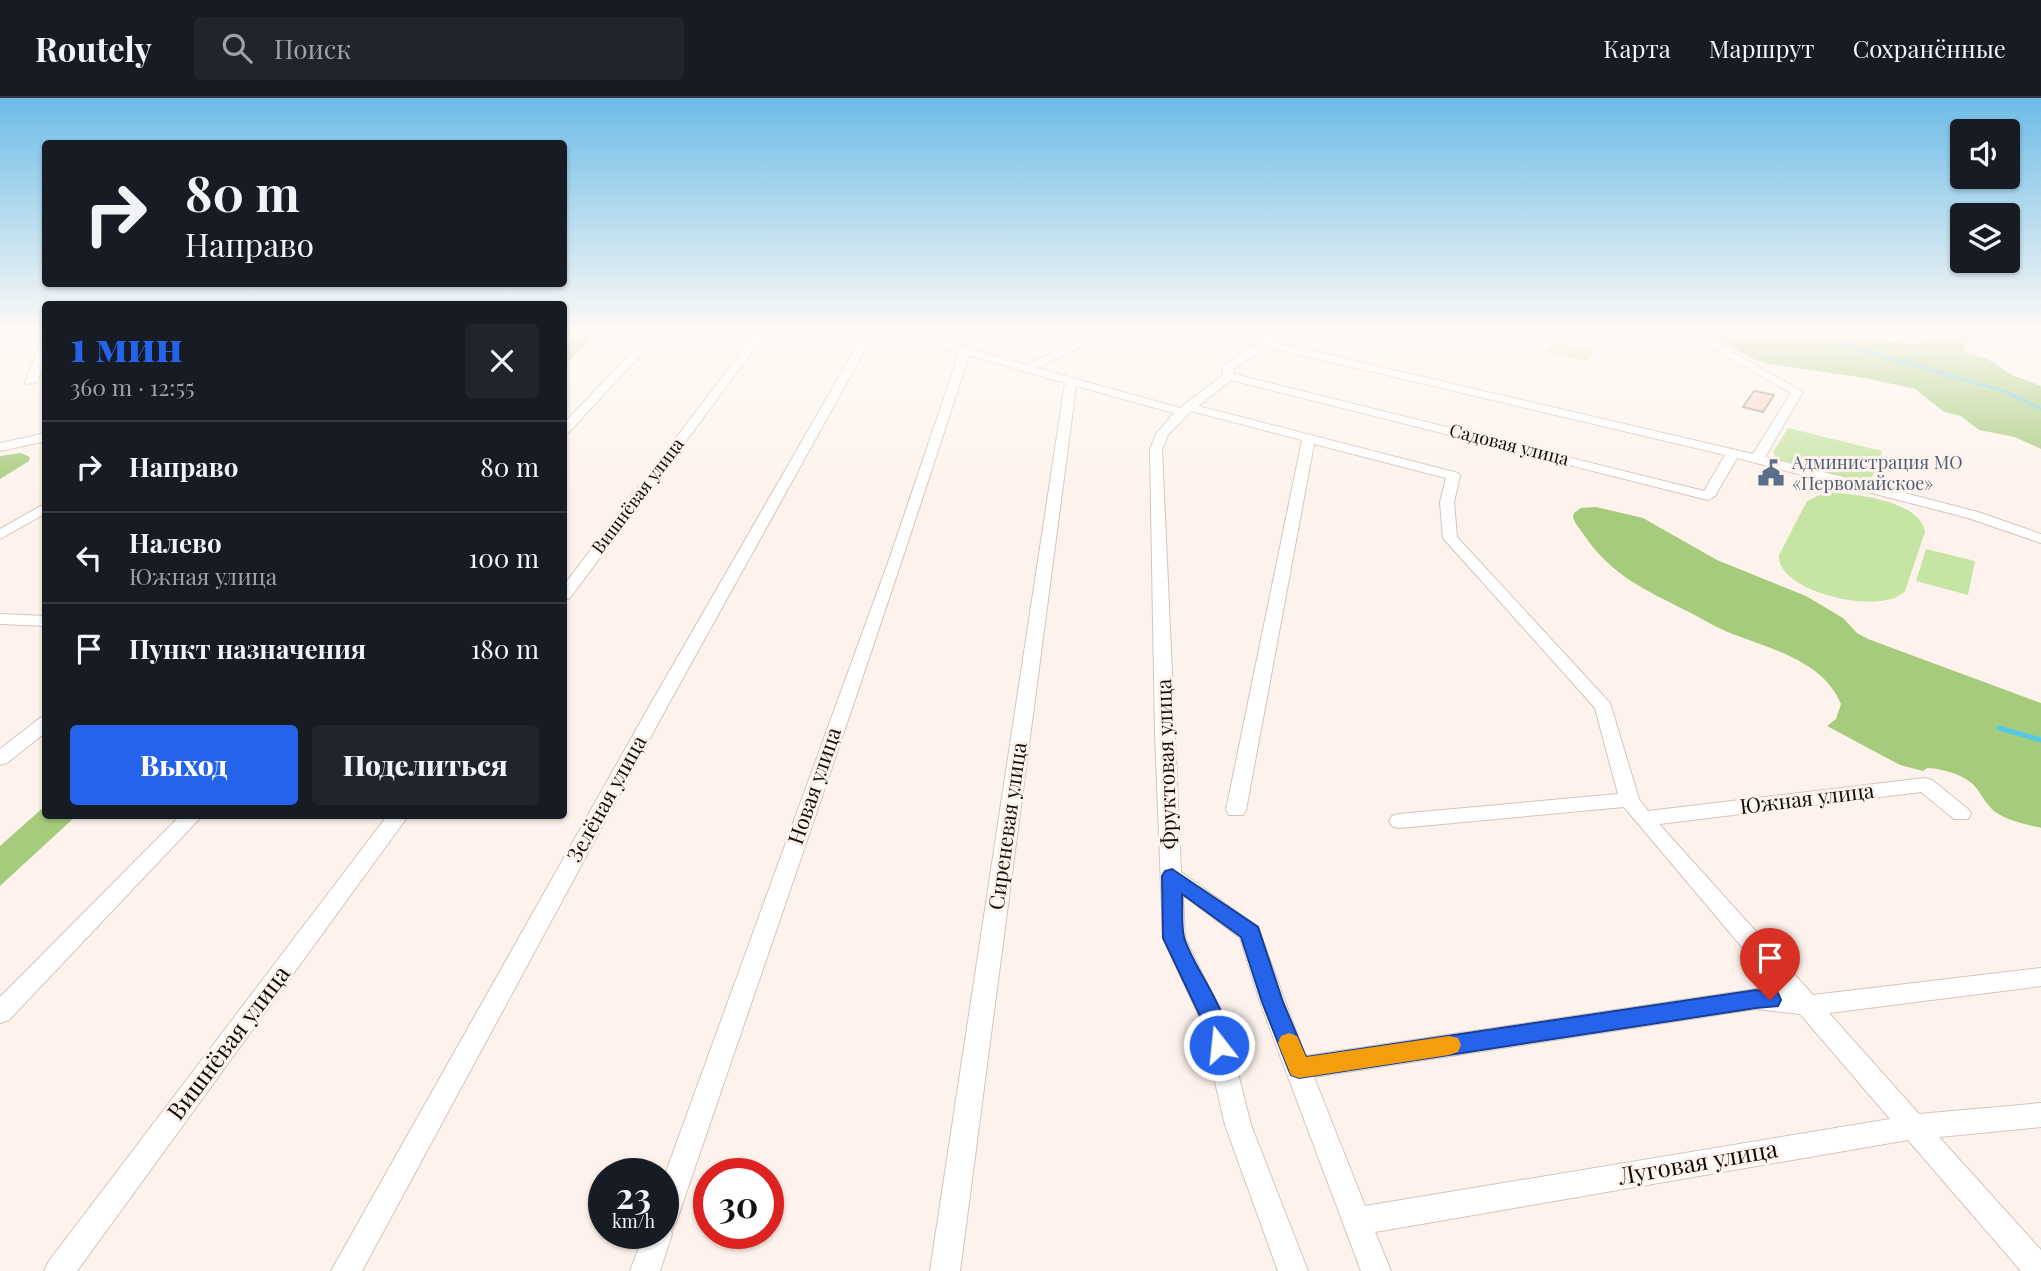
<!DOCTYPE html>
<html lang="ru">
<head>
<meta charset="utf-8">
<style>
  :root { --surface:#171b24; --page:#20242c; --text:#f1f3f6; --muted:#9ea1a6; --line:#363941; --accent:#2563eb }
  body { margin:0; font-family:"Playfair Display",serif; background:var(--page); color:var(--text); height:100vh; display:flex; flex-direction:column; font-size:26px; white-space:nowrap }
  * { box-sizing:border-box; margin:0 }
  p { font-size:23px; color:var(--muted) }
  .icon { flex:none; width:38px; height:38px; fill:none; stroke:currentColor; stroke-width:2; stroke-linecap:round; stroke-linejoin:round }
  .map { position:relative; flex:1; overflow:hidden }
  .sheet { position:absolute; left:42px; top:203px; width:525px; height:518px; display:flex; flex-direction:column; background:var(--surface); border-radius:7px; box-shadow:0 2px 5px #0004 }
  .sheet>* { flex:none }
  .top-card { position:absolute; left:42px; top:42px; width:525px; height:147px; border-radius:7px; box-shadow:0 2px 5px #0004; background:#171b24; color:var(--text); overflow:hidden }
  .tools { position:absolute; left:1950px; top:21px; display:grid; gap:14px }
  .tools a { display:grid; place-items:center; width:70px; height:70px; border-radius:7px; background:var(--surface); box-shadow:0 2px 5px #0004; font-size:35px }
  .speed { position:absolute; left:588px; top:1060px; display:flex; gap:14px; font-size:35px; font-weight:700; text-align:center }
  .speed>* { display:grid; place-content:center; width:91px; height:91px; border-radius:50%; background:var(--surface); box-shadow:0 2px 5px #0004; line-height:1 }
  .speed small { font-size:18px; font-weight:400 }
  .speed .limit { border:10px solid #d22; background:#fff; color:#111 }
  .pin { position:absolute; display:grid; place-items:center; width:60px; height:60px; color:#fff; margin:-72px -30px; border-radius:50% 50% 50% 0; rotate:-45deg; box-shadow:0 0 7px #0007 }
  .pin .icon { rotate:45deg }
  .me { position:absolute; width:77px; margin:-38px; rotate:344deg; stroke-linejoin:round; filter:drop-shadow(0 0 5px #0008) }
  .turn { display:flex; align-items:center; gap:24px; height:147px; padding:0 28px; font-size:32px }
  .turn .icon { width:91px; height:91px; stroke-width:2.5 }
  .turn b { display:block; font-size:49px; line-height:60px }
  .round { display:grid; place-items:center; flex:none; width:74px; height:74px; border-radius:7px; background:var(--page) }
  .head { display:flex; align-items:center; justify-content:space-between; height:119px; padding:0 28px }
  h1 { font-size:42px; font-weight:800; line-height:52px; color:var(--accent) }
  .primary-button { display:flex; gap:14px; margin-top:auto; padding:14px 28px }
  .primary-button a { flex:1; height:80px; border-radius:7px; background:var(--accent); color:#fff; font-size:28px; font-weight:800; line-height:80px; text-align:center }
  .primary-button a+a { background:var(--page); color:var(--text) }
  ul { padding:0; list-style:none }
  li { display:flex; align-items:center; gap:21px; height:91px; padding:0 28px; border-top:2px solid var(--line) }
  li div { flex:1 }
  li b { display:block; font-size:26px }
  li em { font-style:normal }
  header { display:flex; align-items:center; gap:42px; box-sizing:border-box; height:98px; padding:0 35px; background:var(--surface); border-bottom:2px solid var(--line) }
  header strong { font-size:33px }
  nav { display:flex; gap:38px; margin-inline-start:auto; font-size:24px }
  .search { width:490px; height:63px; background:var(--page); display:flex; align-items:center; gap:18px; box-sizing:border-box; padding:0 24px; border-radius:7px; color:var(--muted); font-size:26px }
  .map>svg:first-child { display:block }
  .green { fill:#c6e5a5 }
  .forest { fill:#a7cb7d }
  .lines { fill:none; stroke-linecap:round; stroke-linejoin:round }
  .stream-far1 { stroke:#55c8e5; stroke-width:2.5 }
  .stream { stroke:#55c8e5; stroke-width:5 }
  .building { fill:#fad5ca; stroke:#b19e98; stroke-width:2 }
  .minor-casing { stroke:#d6c4ba; stroke-width:2 }
  .minor { fill:#fff; fill-rule:evenodd }
  .route { fill:#2563eb; stroke:#184099; stroke-width:2 }
  .slow { fill:#f59e0b }
  .labels { text-anchor:middle; stroke-width:6; stroke-linejoin:round; paint-order:stroke }
  .far-street-label { font-size:18px; fill:#120c09; stroke:#fef3ec }
  .far-service-label { font-size:18px; fill:#4e5e75; stroke:#fef3ec; text-anchor:start }
  .street-label { font-size:21px; fill:#120c09; stroke:#fef3ec }
  .near-street-label { font-size:24px; fill:#120c09; stroke:#fef3ec }
</style>
</head>
<body>
<header>
<strong>Routely</strong>
<div class="search"><svg class="icon" aria-label="search" viewBox="0 0 24 24"><circle cx="10" cy="10" r="6"/><path d="M15 15l6 6"/></svg>Поиск</div>
<nav><a>Карта</a><a>Маршрут</a><a>Сохранённые</a></nav>
</header>
<div class="map">
<svg width="2041" height="1173" viewBox="0 0 2041 1173">
  <rect width="100%" height="100%" fill="#fef3ec"/>
  <path class="green" d="M1556 244 1595 252 1586 263 1545 254Z
    M1788 330 1882 353 1869 388 1778 364 1773 354Z
    M1824 395C1849 394 1921 402 1925 434L1905 493C1882 519 1776 494 1779 457L1807 403Z
    M1926 451 1975 463 1968 497 1916 483Z"/>
  <path class="forest" d="M580 232H601L564 267V247Z
    M1703 232H1859V235C1879 241 1904 249 1925 244L1933 232H1972L1963 254 1986 260 2012 277 2041 288V351L2015 339 1979 332 1961 318 1944 314 1915 291 1865 280 1769 266 1751 260Z
    M21 355 30 359 29 363 0 381V358Z
    M1596 409 1643 420 1717 462 1806 498 1843 520 1857 535 1868 541 2041 605V730C2025 726 2007 723 1994 713 1986 706 1983 699 1977 691 1967 677 1944 671 1927 670L1923 673 1900 667 1827 628 1836 621 1841 606C1823 562 1770 551 1730 535 1715 529 1701 520 1687 513 1645 492 1611 477 1584 437 1580 431 1575 426 1573 419L1574 415 1581 410Z
    M45 708 46 718H76L0 788V748Z"/>
  <g class="lines">
    <path class="stream-far1" d="M1823 241 2004 293 2041 311"/>
    <path class="stream" d="M1999 630 2041 642"/>
  </g>
  <path class="building" d="M1754 293 1774 297 1763 314 1743 309Z"/>
  <g class="lines">
    <g class="minor-casing">
      <path id="minor" d="M653 232H664L568 335 564 336V325Z
        M758 232H768L570 500 564 502V487Z
        M866 232H876L668 607 362 1173H331L650 607Z
        M885 232C904 232 921 241 934 241 944 241 956 232 972 232L946 244 1026 267 1101 232H1115L1037 270 1180 310 1223 277V268L1278 232H1290L1274 244 1753 356 1791 295 1681 232H1694L1803 294 1765 359 1978 414 2041 436V445L1968 420 1737 360 1715 398 1708 402 1231 282 1198 308 1458 375 1460 378 1454 404 1457 439 1610 605 1639 701 1648 713 1925 680 1932 682 1968 711 1971 716 1968 721H1954L1921 694 1659 726 1813 897 2041 870V888L1829 915 1919 1016 2041 1005V1029L1939 1039 2041 1152V1173H2021L1908 1042 1375 1134 1391 1173H1361L1260 904 1240 840 1183 797 1185 840 1224 920 1251 1027 1308 1173H1278L1225 1027 1200 920 1163 840 1155 635 1150 352 1156 336 1174 315 1076 288 960 1173H930L1065 285 969 257C876 547 775 834 677 1122L671 1133 672 1136 660 1173H630L644 1136H663V1082L890 459 959 255ZM1267 249H1268L1725 357 1704 393 1234 276 1233 271ZM1191 313 1302 342 1226 712 1229 717H1243L1246 712 1314 346 1446 380 1440 404 1443 440 1595 610 1618 696 1399 716 1392 718 1389 723 1392 728 1399 730 1624 709 1779 893 1756 891 1305 958 1258 829 1181 774 1162 352 1168 337ZM1756 911 1800 916 1890 1021 1365 1108 1314 979Z
        M2013 232 2041 233V239Z
        M46 243V261L37 284 27 286 25 284 41 246Z
        M46 335V343L0 353V345Z
        M46 405V415L0 441V431Z
        M0 516 46 518V528L0 526Z
        M46 618V634L7 665 0 667V651L40 620Z
        M180 718H202L9 922 0 925V899Z
        M387 718H408L77 1173H44L49 1163Z"/>
    </g>
    <use href="#minor" class="minor"/>
  </g>
  <linearGradient id="sky" x2="0" y2="1"><stop stop-color="#6dbce7"/><stop offset="0.59" stop-color="#fffaf6"/><stop offset="1" stop-color="#fffaf6" stop-opacity="0"/></linearGradient>
  <rect width="2041" height="396" fill="url(#sky)"/>
  <path class="route" d="M1172 771 1258 829 1283 904 1306 959 1756 892 1778 895 1781 902 1778 908 1756 910 1299 980 1291 977 1288 970 1262 904 1241 839 1182 796C1183 810 1181 826 1184 839 1191 868 1240 926 1227 954L1219 956 1211 954 1201 920 1163 840 1162 778 1165 773Z"/>
  <path class="slow" d="M1289 935 1297 938 1306 959 1449 938 1458 940 1461 947 1458 954 1449 957 1299 980 1291 977 1278 945 1281 938Z"/>
  <defs>
    <g id="civic-bare" transform="scale(2.1)"><path d="M-.6-6.5H3V-4.5H.6V-3L4-1V1h2V6H-6V1h2V-1L-.6-3ZM-1.2 2.5V6h2.4V2.5Z" fill="#5c6f8a" stroke="#fef3ec" stroke-width="2.5" paint-order="stroke"/></g>
  </defs>
  <g fill-rule="evenodd">
    <use href="#civic-bare" x="1771" y="375"/>
  </g>
  <g class="labels">
    <g class="far-street-label">
      <text transform="translate(1509 347) rotate(14)" y="6">Садовая улица</text>
      <text transform="translate(638 398) rotate(-53)" y="6">Вишнёвая улица</text>
    </g>
    <g class="far-service-label">
      <text x="1792" y="371">Администрация МО<tspan x="1792" dy="21">«Первомайское»</tspan></text>
    </g>
    <g class="street-label">
      <text transform="translate(1167 666) rotate(-92)" y="7">Фруктовая улица</text>
      <text transform="translate(815 688) rotate(-71)" y="7">Новая улица</text>
      <text transform="translate(607 701) rotate(-61)" y="7">Зелёная улица</text>
      <text transform="translate(1807 701) rotate(-7)" y="7">Южная улица</text>
      <text transform="translate(1008 728) rotate(-82)" y="7">Сиреневая улица</text>
    </g>
    <g class="near-street-label">
      <text transform="translate(229 945) rotate(-53)" y="8">Вишнёвая улица</text>
      <text transform="translate(1698 1065) rotate(-10)" y="8">Луговая улица</text>
    </g>
  </g>
</svg>
<div class="tools">
<a><svg class="icon" aria-label="sound" viewBox="0 0 24 24"><path d="M4 9h4l5-4v14l-5-4H4zM17 9q2 3 0 6"/></svg></a>
<a><svg class="icon" aria-label="layers" viewBox="0 0 24 24"><path d="M12 4l9 5-9 5-9-5zM3 14l9 5 9-5"/></svg></a>
</div>
<div class="speed"><div>23<small>km/h</small></div><div class="limit">30</div></div>
<div class="pin" style="left:1770px;top:902px;background:#d93025"><svg class="icon" aria-label="arrive" viewBox="0 0 24 24"><path d="M6 21V4h12l-3 4 3 4H6"/></svg></div>
<svg class="me" style="left:1219px;top:947px" viewBox="-20 -20 40 40"><circle r="17" fill="#2563eb" stroke="#fff" stroke-width="3"/><path d="M0-11L8 9 0 5-8 9z" fill="#fff"/></svg>
<div class="top-card">
<div class="turn"><svg class="icon" aria-label="right" viewBox="0 0 24 24"><path d="M7 20v-9h11M14 6l5 5-5 5"/></svg><div><b>80 m</b>Направо</div></div>
</div>
<section class="sheet">
<div class="head"><div><h1>1 мин</h1><p>360 m · 12:55</p></div><a class="round"><svg class="icon" aria-label="close" viewBox="0 0 24 24"><path d="M6 6l12 12M18 6L6 18"/></svg></a></div>
<ul>
<li><svg class="icon" aria-label="right" viewBox="0 0 24 24"><path d="M7 20v-9h11M14 6l5 5-5 5"/></svg><div><b>Направо</b></div><em>80 m</em></li>
<li><svg class="icon" aria-label="left" viewBox="0 0 24 24"><path d="M17 20v-9H6M10 6l-5 5 5 5"/></svg><div><b>Налево</b><p>Южная улица</p></div><em>100 m</em></li>
<li><svg class="icon" aria-label="arrive" viewBox="0 0 24 24"><path d="M6 21V4h12l-3 4 3 4H6"/></svg><div><b>Пункт назначения</b></div><em>180 m</em></li>
</ul>
<div class="primary-button"><a>Выход</a><a>Поделиться</a></div>
</section>
</div>
</body>
</html>
